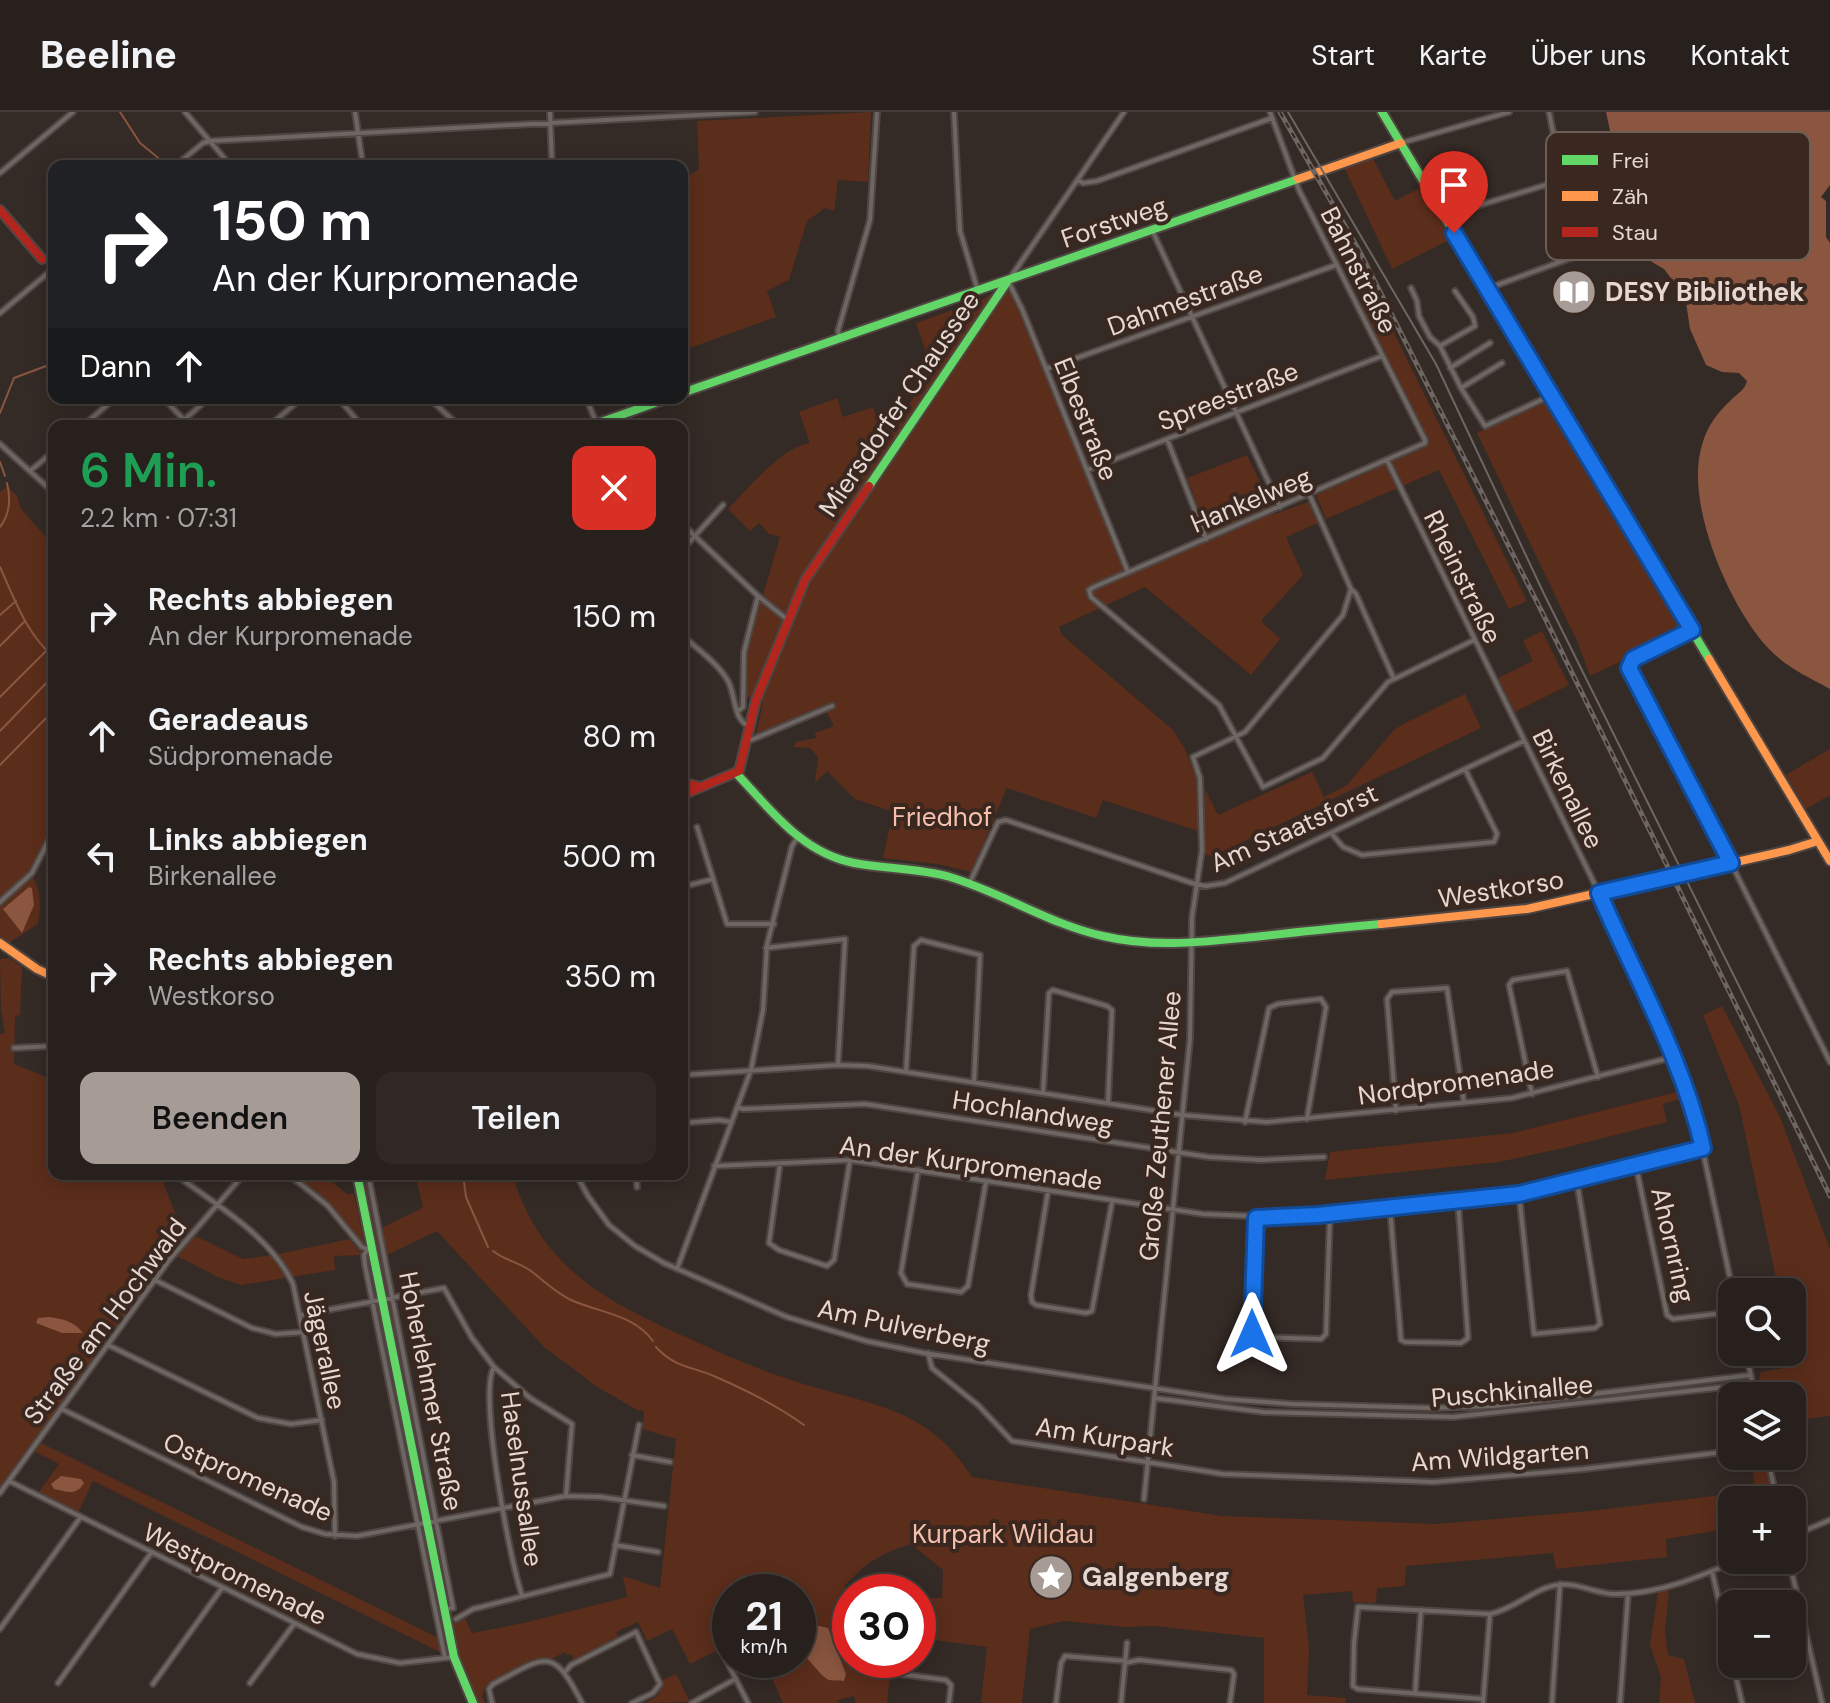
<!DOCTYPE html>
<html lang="de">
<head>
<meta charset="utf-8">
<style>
  :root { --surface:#27201c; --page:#2f2825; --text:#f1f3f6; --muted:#a4a3a3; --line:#433e3b; --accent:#a79b96 }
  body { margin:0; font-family:"DM Sans",sans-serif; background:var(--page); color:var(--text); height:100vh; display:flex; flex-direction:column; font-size:30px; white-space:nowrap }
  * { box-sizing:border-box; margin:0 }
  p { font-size:26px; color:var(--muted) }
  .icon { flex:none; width:44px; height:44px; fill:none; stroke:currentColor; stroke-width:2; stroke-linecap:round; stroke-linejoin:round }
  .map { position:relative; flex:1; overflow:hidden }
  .side { position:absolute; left:48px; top:308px; width:640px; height:760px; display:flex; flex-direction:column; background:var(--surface); border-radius:16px; box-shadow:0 4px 20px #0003,0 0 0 2px var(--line) }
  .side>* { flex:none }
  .guide { position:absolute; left:48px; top:48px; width:640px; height:244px; border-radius:16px; box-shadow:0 4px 20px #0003,0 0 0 2px var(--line); background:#202124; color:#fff; overflow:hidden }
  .fabs { position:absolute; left:1718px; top:1166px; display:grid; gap:16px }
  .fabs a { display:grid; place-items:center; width:88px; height:88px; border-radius:16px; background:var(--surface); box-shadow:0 4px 20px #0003,0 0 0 2px var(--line); font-size:40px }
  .speed { position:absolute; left:712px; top:1462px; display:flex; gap:16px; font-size:40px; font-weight:700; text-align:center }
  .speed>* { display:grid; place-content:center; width:104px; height:104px; border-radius:50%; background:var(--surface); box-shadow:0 4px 20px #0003,0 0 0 2px var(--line); line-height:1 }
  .speed small { font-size:20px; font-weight:400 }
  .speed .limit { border:12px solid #d22; background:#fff; color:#111 }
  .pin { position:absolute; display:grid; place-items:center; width:68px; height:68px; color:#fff; margin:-82px -34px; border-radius:50% 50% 50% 0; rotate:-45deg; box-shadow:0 0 8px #0007 }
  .pin .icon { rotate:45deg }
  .me { position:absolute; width:88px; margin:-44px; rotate:0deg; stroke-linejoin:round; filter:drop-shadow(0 0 6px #0008) }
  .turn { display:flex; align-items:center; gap:28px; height:168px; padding:0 32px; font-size:36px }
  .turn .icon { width:104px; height:104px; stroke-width:2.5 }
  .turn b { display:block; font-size:56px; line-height:68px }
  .then { display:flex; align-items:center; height:76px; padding:0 32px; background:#0003; gap:16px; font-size:30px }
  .round { display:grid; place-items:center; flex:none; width:84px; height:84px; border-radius:16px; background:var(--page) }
  .summary { display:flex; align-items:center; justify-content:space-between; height:136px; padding:0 32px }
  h1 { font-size:48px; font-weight:600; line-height:60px; color:#1e9e55 }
  .button { display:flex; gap:16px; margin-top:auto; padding:16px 32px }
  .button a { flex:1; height:92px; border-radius:16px; background:var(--accent); color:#111; font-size:32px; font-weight:600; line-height:92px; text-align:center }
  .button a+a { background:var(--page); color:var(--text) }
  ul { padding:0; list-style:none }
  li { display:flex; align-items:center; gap:24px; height:120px; padding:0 32px }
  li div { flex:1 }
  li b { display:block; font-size:30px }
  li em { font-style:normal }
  header { display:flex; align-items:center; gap:48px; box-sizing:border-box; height:112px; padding:0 40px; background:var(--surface); border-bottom:2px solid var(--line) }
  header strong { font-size:38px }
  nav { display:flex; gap:44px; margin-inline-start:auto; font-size:28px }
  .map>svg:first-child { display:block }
  .green { fill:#5b2d1b; fill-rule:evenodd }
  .water { fill:#8a5640 }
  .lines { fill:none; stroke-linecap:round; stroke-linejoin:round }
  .stream { stroke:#8a5640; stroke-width:2 }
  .street-casing { stroke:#4f4643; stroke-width:8 }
  .fast-casing { stroke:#4f4643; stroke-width:12 }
  .slow-casing { stroke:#4f4643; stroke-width:12 }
  .jam-casing { stroke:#4f4643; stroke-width:12 }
  .street { stroke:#6e6662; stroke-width:4 }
  .fast { stroke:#63d668; stroke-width:8 }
  .slow { stroke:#ff974d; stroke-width:8 }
  .jam { stroke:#b3261e; stroke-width:8 }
  .tram { stroke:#6e6662; stroke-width:2 }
  .rail-casing { stroke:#6e6662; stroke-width:5 }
  .rail { stroke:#3a2820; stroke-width:2; stroke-dasharray:6; stroke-linecap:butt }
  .route-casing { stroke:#114b97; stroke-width:20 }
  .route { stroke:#1a73e8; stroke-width:14 }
  .labels { text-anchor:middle; stroke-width:8; stroke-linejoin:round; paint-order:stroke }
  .street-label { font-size:26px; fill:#e5d8d3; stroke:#3a2820 }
  .poi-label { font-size:26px; font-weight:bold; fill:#e5d8d3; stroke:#3a2820; text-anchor:start }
  .park-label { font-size:26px; fill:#f6c1ac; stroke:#3a2820 }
  .key { fill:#3a2820; stroke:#6d5d56; stroke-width:2 }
  .key-label { font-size:22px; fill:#e5d8d3 }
</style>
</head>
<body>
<header>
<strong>Beeline</strong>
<nav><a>Start</a><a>Karte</a><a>Über uns</a><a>Kontakt</a></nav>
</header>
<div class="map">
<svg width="1830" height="1591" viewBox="0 0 1830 1591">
  <rect width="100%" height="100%" fill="#342a26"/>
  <path class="green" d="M871 0 868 70 838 68 834 99 825 96 807 109 789 168 767 179 776 205 682 239V68L699 57 697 9Z
    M1372 45 1395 89 1420 76 1451 127 1392 157 1344 55Z
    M999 176 1011 178 1125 462 1211 428 1187 366 1247 343 1275 402 1308 390 1318 411 1286 425 1303 463 1261 509 1280 527 1251 563 1145 475 1059 515 1061 522 1173 618 1185 637 1198 671V719L1103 688 1096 706 1007 676 971 760 937 752 883 746 893 700 855 687 827 659 815 671 818 645 810 636 794 635 795 630 816 626 815 621 834 614 826 599 755 628 763 590 746 584V541L780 425 769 422 759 411 750 419 728 397C749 376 780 336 810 331L799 300 837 286 843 305 873 295 877 307 906 297 932 258 916 211 984 187Z
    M1375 183 1527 489 1509 497 1439 358 1326 407 1316 383 1428 334V327L1358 192Z
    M1548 288 1686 519 1590 564 1578 531 1477 321Z
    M7 374 17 384 21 397 54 434V715L30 762C42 775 41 795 38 812L7 832 0 825V380Z
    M1542 519 1569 573 1515 600 1498 566 1533 549 1523 529Z
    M1465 582 1481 616 1230 736 1211 744 1203 742 1205 677 1218 703 1312 660 1324 685 1347 673 1393 619 1403 612Z
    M1830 637V683L1806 697 1786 663Z
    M9 846 22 855 20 903 15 904 14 952 54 968V1062H160L184 1124 0 1378V922L5 921 1 898 0 847Z
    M1722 894 1780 1005 1830 1137V1304L1792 1309V1284H1761L1758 1270 1761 1260 1794 1254 1791 1240 1792 1180H1779L1739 993 1703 903Z
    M1681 979 1684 986 1663 992 1667 1010 1568 1035 1499 1050 1325 1068 1330 1040 1513 1021Z
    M291 1062H322L347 1082H354L365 1134 321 1085Z
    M352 1062H370L381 1116 423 1096 415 1062H512C541 1156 605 1189 688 1226 727 1244 766 1261 807 1273 877 1294 930 1298 972 1365L1222 1404 1436 1412 1590 1399 1755 1379 1751 1344H1766L1775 1388H1732V1416L1666 1427 1667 1445 1556 1457 1553 1441 1406 1454 1405 1474 1377 1476 1376 1491 1353 1490 1352 1479 1303 1483 1309 1536 1307 1583 1346 1586V1591H1264V1526L1154 1514 1126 1515 1064 1509 1030 1517 1022 1591H981L987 1535 918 1526V1486H942L943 1458 911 1432C884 1440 863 1452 845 1474L850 1485V1548H892L887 1591H856L854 1584 838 1588 839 1591H783L764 1548H798V1537C806 1543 822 1566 829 1568 834 1569 839 1568 844 1569L846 1562 831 1529V1522L802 1510 801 1518 798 1521V1480H730V1532L690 1552 672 1517 647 1529 638 1510 616 1520 619 1527 575 1550 571 1542 567 1543 565 1540 553 1546 535 1547 492 1569 485 1575 482 1585 485 1591H477L465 1569 456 1541 364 1081 367 1135ZM437 1119 544 1235 599 1276 639 1299 641 1297 644 1301 642 1317 676 1327 660 1476 623 1464 627 1485 524 1511 472 1521 465 1506 454 1511 383 1145Z
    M193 1123 243 1147 279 1142 349 1127 363 1143 334 1144 335 1158 241 1173 220 1166 175 1143Z
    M378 1192 381 1194 398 1287 393 1284 376 1196Z
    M397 1292H401L414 1357 408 1358 396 1296Z
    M41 1331 437 1525 440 1540 93 1369 78 1401 38 1381 59 1352 35 1340Z
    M422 1415 426 1419 449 1542 446 1541 420 1418Z
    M1669 1478 1665 1519 1668 1543 1684 1547 1695 1591H1659L1661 1565 1650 1533 1658 1480Z
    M676 1562 690 1590 645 1591 658 1584 663 1568Z"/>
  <path class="water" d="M1606 0H1830V73L1821 85 1826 89V125L1830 131V577C1808 565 1786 555 1769 537 1729 495 1684 390 1702 333 1707 314 1718 300 1732 287 1738 281 1745 278 1747 269L1739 261 1722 260 1706 253 1690 217 1684 177 1676 173 1664 157 1652 150 1634 130Z
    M29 775 32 776 34 793 22 821 3 797Z
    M49 1205C63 1207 74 1209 83 1221H62L36 1211 38 1206Z
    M61 1364 81 1367 84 1371C76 1384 68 1380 54 1377L51 1372Z
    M802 1510 828 1516 846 1562 844 1569C839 1568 834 1569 829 1568 822 1566 806 1543 798 1537V1521L801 1518Z"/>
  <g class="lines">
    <path class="stream" d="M120 0 140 31 167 53
      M0 301 14 266 54 251
      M0 350 5 364
      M0 415C10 402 11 387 7 371
      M0 455C14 486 27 523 54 545
      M0 503 16 489
      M0 534 25 509
      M0 585 46 539
      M0 619 54 563
      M0 653 54 598
      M463 1062 466 1085 488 1135
      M493 1139C504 1148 518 1150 531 1159 544 1169 556 1181 571 1188 600 1201 633 1202 653 1229
      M656 1235C675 1256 692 1254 716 1265 746 1278 778 1294 804 1313"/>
    <g class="street-casing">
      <path id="street" d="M185 0 231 54
        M355 0 363 54
        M550 0 552 54
        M954 0 960 119 978 179
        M1124 0 1008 169 1022 197 1128 460
        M1270 0 1299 78 1425 328V331L1094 475 1089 478 1091 485 1219 593 1263 675 1323 646 1388 570 1474 528
        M1549 0 1578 143
        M1401 31 1509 0
        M175 54 203 31 210 29 755 0
        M0 61 73 0
        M1078 68 1083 71 1097 69 1272 6
        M1444 104 1562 68
        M1152 118 1280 395
        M1411 176 1417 189 1419 204 1430 225 1440 234 1461 276 1485 314 1552 283
        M1489 176 1625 126
        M0 201 54 156
        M840 226 838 219 870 108 877 0
        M1440 234 1475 214 1473 205 1455 179
        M1450 256 1490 231
        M1046 257 1336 153
        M1461 276 1502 251
        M163 286 190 314
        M338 286 362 314
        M429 286 459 314
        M586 286 597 312
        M83 314 115 286
        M177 314 209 286
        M269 314 302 286
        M1167 327 1206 427
        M0 332 54 381
        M1387 348 1599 781 1673 945 1699 1021 1733 1180
        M1087 358 1382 244
        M30 359 54 339
        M682 412 758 484 788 508
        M682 438 723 393
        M1351 477 1356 482 1394 567
        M1691 518 1633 547 1629 556 1731 751 1830 950
        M682 523C697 537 718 551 728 569 736 584 733 608 749 614
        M738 599 743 595 744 540 758 484
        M747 627 751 628 832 594
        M697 715 727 812H774
        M1332 722 1343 735 1362 743 1494 730 1497 722 1466 659
        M970 770 998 710 1006 708 1195 772 1206 774 1225 771 1524 629
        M682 775 713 767
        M0 790 32 761 54 718
        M766 836 845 827 838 953
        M682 898 685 963
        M14 936 54 934
        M906 959 914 834 921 828 980 843 974 970
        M682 963 838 953 868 954 1182 1003 1267 1010 1512 986 1673 945
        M1043 981 1049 881 1053 878 1107 894 1112 898 1108 991
        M1532 982 1509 873 1513 868 1567 859 1598 965
        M737 995 743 997 865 992 1209 1045 1261 1048 1324 1045
        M1396 999 1387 887 1392 880 1447 876 1464 991
        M1245 1010 1269 896 1278 892 1321 887 1326 895 1307 1007
        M682 1011 719 1008 731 1010
        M780 1052 769 1131 779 1138 827 1154 834 1148 850 1048
        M714 1054 850 1048 1203 1102 1275 1105 1519 1082 1703 1036
        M1636 1054 1667 1203 1673 1207 1732 1200
        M918 1058 901 1161 907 1172 961 1180 968 1174 986 1069
        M175 1062C217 1094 270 1123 293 1172L334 1370 335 1424
        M288 1062 327 1093 362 1135 370 1138
        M368 1062 453 1496 445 1497
        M576 1062 588 1084 609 1113 635 1134 664 1151 787 1205 866 1229 924 1241 1225 1287 1292 1292 1432 1296 1494 1294 1751 1263
        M636 1062 637 1075
        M1048 1079 1031 1183 1032 1190 1036 1193 1086 1201 1092 1199 1112 1090
        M1519 1082 1534 1222 1595 1216 1600 1212 1577 1070
        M1390 1096 1401 1228 1405 1230 1461 1231 1468 1226 1458 1089
        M1256 1106 1252 1222 1256 1225 1321 1227 1326 1222 1330 1102
        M367 1138 364 1143 365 1153 445 1546
        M677 1157 751 958 763 898 767 833 792 734 798 725
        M155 1168 252 1216 276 1222 304 1220
        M301 1203 444 1176 472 1226 494 1255 530 1286 572 1312 566 1384
        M108 1233 258 1306 291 1312 322 1308
        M1746 1240 1755 1284
        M928 1241 932 1256 978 1293 1012 1329 1223 1362 1434 1370 1584 1357 1732 1339
        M494 1255C478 1281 510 1450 522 1483
        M1154 1286 1263 1300 1453 1305 1752 1272
        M62 1297 302 1415 325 1422 357 1424 566 1384 601 1385 664 1394
        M632 1343 670 1350
        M1767 1344 1777 1388
        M9 1369 357 1542 400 1551 454 1545
        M0 1381 170 1147 244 1062
        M1144 1387 1190 927 1192 805 1202 738 1200 666 1193 645 1245 620 1343 503 1351 477 1310 384
        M1792 1424 1830 1408
        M615 1433 658 1440
        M1789 1448 1822 1591
        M1712 1459 1732 1546
        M456 1507 473 1497 610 1462 639 1313
        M0 1517 80 1406
        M721 1538 748 1591
        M1125 1551 1139 1548 1231 1558 1234 1562 1230 1591
        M1733 1552 1742 1591
        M566 1559 571 1553 636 1520 660 1572 653 1581 632 1591
        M893 1561 946 1568 951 1573 949 1591
        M58 1571 151 1441
        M250 1571 294 1512
        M153 1572 222 1476
        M1415 1582 1421 1498
        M1483 1587 1358 1577 1353 1574 1354 1531 1358 1495 1490 1502C1515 1497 1536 1475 1558 1473 1576 1470 1595 1481 1613 1482 1657 1483 1699 1465 1738 1448
        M492 1591 489 1577 493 1572C545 1545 552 1532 582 1591
        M692 1591 735 1567
        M1056 1591 1061 1551 1065 1544 1125 1549
        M1121 1591 1127 1531
        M1483 1591 1490 1502
        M1552 1591 1560 1472
        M1620 1591 1628 1482"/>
    </g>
    <g class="fast-casing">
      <path id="fast" d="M1382 0 1709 547
        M682 281 1298 67
        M590 314 669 286
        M869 374 1007 170
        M736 661C771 698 802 741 854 751 886 757 919 756 950 765 1003 781 1049 812 1103 824 1153 836 1203 830 1254 825 1296 820 1338 816 1381 812
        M357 1062 454 1545 473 1591"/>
    </g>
    <g class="slow-casing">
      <path id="slow" d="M1298 67 1401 31
        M1709 547 1830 749
        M1381 812 1527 797 1789 738 1818 729
        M0 831 37 857 54 865"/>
    </g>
    <g class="jam-casing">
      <path id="jam" d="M0 98 42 147
        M682 670 700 675
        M682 683 739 659 756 588 805 468 869 374"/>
    </g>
    <use href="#street" class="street"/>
    <use href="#fast" class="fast"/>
    <use href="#slow" class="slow"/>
    <use href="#jam" class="jam"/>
    <path class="tram" d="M1288 0 1436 252 1545 484 1830 1057"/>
    <g class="rail-casing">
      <path id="rail" d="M1280 0 1360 140 1543 502 1830 1084"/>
    </g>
    <use href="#rail" class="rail"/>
  </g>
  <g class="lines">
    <g class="route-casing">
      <path id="route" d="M1252 1222 1256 1106 1318 1103 1519 1082 1703 1036C1683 947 1635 865 1599 781L1731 751 1629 556 1633 547 1692 518 1454 121"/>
    </g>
    <use href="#route" class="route"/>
  </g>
  <defs>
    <g id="library-disc" transform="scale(2.3)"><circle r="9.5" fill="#a79b96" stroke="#3a2820"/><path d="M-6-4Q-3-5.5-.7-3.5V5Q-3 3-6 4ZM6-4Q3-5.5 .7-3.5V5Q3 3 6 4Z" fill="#fff"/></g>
    <g id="sight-disc" transform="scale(2.3)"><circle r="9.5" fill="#a79b96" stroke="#3a2820"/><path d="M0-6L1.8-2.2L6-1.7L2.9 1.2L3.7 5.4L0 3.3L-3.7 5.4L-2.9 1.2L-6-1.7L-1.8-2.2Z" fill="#fff"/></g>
  </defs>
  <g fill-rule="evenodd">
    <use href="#library-disc" x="1574" y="180"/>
    <use href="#sight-disc" x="1051" y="1465"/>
  </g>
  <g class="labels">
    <g class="street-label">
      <text transform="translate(1114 110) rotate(-19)" y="9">Forstweg</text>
      <text transform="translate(1359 158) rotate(63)" y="9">Bahnstraße</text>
      <text transform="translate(1185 188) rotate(-20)" y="9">Dahmestraße</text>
      <text transform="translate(1228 284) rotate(-21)" y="9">Spreestraße</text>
      <text transform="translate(899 292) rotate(-56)" y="9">Miersdorfer Chaussee</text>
      <text transform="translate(1086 307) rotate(68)" y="9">Elbestraße</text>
      <text transform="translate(1251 388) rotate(-23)" y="9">Hankelweg</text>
      <text transform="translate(1463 465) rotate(64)" y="9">Rheinstraße</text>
      <text transform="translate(1568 677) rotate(64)" y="9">Birkenallee</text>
      <text transform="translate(1294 716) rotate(-24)" y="9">Am Staatsforst</text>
      <text transform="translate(1501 777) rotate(-9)" y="9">Westkorso</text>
      <text transform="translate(1456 970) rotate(-8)" y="9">Nordpromenade</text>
      <text transform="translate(1033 1000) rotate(9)" y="9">Hochlandweg</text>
      <text transform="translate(1160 1014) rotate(-85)" y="9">Große Zeuthener Allee</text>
      <text transform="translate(971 1051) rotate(8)" y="9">An der Kurpromenade</text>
      <text transform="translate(1673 1133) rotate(77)" y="9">Ahornring</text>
      <text transform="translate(105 1209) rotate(-53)" y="9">Straße am Hochwald</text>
      <text transform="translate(904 1214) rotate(12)" y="9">Am Pulverberg</text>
      <text transform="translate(325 1238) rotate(78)" y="9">Jägerallee</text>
      <text transform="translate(431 1279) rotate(79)" y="9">Hoherlehmer Straße</text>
      <text transform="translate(1512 1279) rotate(-5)" y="9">Puschkinallee</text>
      <text transform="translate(1105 1325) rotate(9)" y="9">Am Kurpark</text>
      <text transform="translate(1500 1344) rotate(-4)" y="9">Am Wildgarten</text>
      <text transform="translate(248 1365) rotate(24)" y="9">Ostpromenade</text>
      <text transform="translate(522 1367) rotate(82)" y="9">Haselnussallee</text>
      <text transform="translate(235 1462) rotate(26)" y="9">Westpromenade</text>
    </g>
    <g class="poi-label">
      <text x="1605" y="189">DESY Bibliothek</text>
      <text x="1082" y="1474">Galgenberg</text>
    </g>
    <g class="park-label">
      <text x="942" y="714">Friedhof</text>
      <text x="1003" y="1431">Kurpark Wildau</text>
    </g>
  </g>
  <rect x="1546" y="20" width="264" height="128" rx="12" class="key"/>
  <rect x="1562" y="43" width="36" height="10" fill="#63d668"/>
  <rect x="1562" y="79" width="36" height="10" fill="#ff974d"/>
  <rect x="1562" y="115" width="36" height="10" fill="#b3261e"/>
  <g class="key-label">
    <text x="1612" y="56">Frei</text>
    <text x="1612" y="92">Zäh</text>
    <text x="1612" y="128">Stau</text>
  </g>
</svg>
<div class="fabs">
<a><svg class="icon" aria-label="search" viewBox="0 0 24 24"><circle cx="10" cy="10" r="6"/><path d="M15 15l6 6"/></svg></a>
<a><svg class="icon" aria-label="layers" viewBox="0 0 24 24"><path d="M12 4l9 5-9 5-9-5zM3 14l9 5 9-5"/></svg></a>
<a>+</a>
<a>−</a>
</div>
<div class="speed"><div>21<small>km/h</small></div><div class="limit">30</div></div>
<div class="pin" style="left:1454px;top:121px;background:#d93025"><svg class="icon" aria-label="arrive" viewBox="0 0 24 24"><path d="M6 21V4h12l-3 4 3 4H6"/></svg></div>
<svg class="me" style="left:1252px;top:1222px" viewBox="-20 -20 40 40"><path d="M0-17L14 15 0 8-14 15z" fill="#1a73e8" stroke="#fff" stroke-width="4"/></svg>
<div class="guide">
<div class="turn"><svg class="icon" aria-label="right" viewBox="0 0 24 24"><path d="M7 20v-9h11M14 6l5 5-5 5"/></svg><div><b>150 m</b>An der Kurpromenade</div></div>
<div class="then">Dann<svg class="icon" aria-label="ahead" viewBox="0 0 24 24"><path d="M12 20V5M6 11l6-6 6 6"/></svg></div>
</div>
<section class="side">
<div class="summary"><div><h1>6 Min.</h1><p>2.2 km · 07:31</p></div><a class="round" style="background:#d93025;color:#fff"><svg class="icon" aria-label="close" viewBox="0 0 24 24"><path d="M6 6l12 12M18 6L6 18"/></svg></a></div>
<ul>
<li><svg class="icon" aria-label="right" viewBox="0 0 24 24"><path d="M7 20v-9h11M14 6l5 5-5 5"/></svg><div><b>Rechts abbiegen</b><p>An der Kurpromenade</p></div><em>150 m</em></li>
<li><svg class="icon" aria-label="ahead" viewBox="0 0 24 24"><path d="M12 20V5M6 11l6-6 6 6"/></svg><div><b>Geradeaus</b><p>Südpromenade</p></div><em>80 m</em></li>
<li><svg class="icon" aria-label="left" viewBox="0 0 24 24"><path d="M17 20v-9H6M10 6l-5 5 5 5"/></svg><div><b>Links abbiegen</b><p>Birkenallee</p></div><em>500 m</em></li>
<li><svg class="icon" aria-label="right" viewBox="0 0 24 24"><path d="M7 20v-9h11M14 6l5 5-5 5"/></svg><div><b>Rechts abbiegen</b><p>Westkorso</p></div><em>350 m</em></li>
</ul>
<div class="button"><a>Beenden</a><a>Teilen</a></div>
</section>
</div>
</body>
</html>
